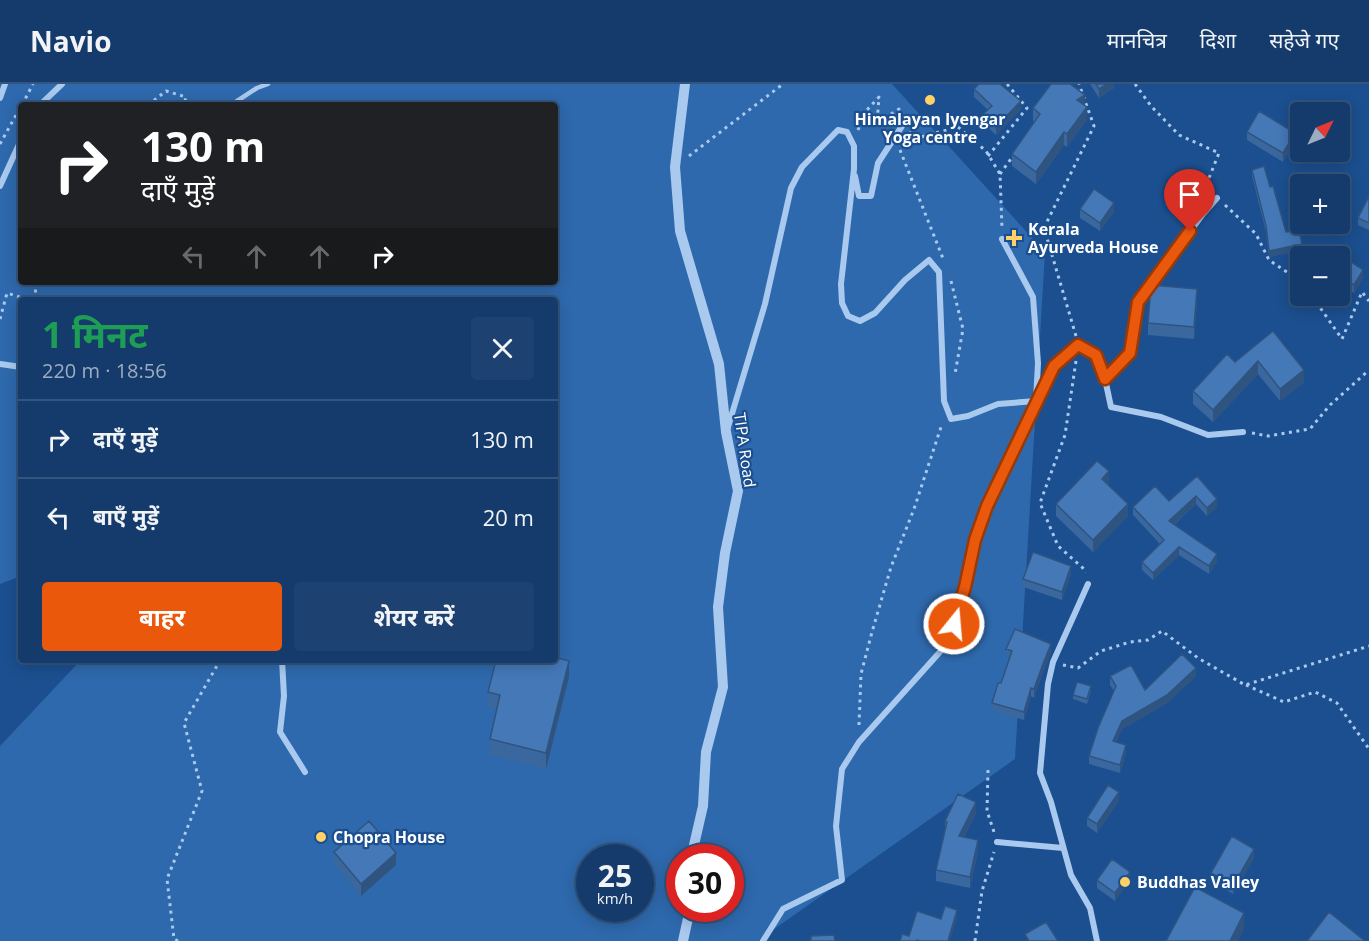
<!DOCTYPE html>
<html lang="hi">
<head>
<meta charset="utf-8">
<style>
  :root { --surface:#143b6b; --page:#1d4271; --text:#f1f3f6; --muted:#9dadc1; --line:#33557e; --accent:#ea580c }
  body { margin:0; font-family:"Open Sans","Noto Sans Devanagari",sans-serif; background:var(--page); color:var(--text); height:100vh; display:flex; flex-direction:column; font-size:22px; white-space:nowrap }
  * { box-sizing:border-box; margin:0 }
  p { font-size:20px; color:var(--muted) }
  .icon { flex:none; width:33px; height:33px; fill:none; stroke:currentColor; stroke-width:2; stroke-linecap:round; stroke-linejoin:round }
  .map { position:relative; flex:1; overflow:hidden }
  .details { position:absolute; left:18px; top:213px; width:540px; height:366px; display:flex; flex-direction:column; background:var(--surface); border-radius:6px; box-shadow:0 3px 15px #0003,0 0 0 2px var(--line) }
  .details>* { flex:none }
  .hud { position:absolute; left:18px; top:18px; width:540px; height:183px; border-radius:6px; box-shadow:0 3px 15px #0003,0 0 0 2px var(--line); background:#202124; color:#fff; overflow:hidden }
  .needle { width:39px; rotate:47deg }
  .tools { position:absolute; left:1290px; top:18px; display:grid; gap:12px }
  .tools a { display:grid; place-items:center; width:60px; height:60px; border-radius:6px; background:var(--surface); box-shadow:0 3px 15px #0003,0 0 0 2px var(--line); font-size:30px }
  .speed { position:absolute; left:576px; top:760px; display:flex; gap:12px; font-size:30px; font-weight:700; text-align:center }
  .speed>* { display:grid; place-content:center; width:78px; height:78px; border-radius:50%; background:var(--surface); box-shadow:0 3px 15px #0003,0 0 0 2px var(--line); line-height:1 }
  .speed small { font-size:15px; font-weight:400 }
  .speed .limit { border:9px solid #d22; background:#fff; color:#111 }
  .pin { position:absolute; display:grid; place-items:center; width:51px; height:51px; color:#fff; margin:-62px -26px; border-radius:50% 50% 50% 0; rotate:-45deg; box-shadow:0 0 6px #0007 }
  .pin .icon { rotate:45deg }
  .me { position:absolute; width:66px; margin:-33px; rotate:17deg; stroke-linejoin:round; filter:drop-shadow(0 0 4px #0008) }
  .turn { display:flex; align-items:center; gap:21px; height:126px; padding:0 24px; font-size:27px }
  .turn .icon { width:78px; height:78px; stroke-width:2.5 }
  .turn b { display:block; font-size:42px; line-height:51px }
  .lanes { display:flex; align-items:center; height:57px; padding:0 24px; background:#0003; justify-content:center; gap:30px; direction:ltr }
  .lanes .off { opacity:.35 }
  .round { display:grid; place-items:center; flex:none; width:63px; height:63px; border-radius:6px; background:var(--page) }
  .headline { display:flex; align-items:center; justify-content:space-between; height:102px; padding:0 24px }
  h1 { font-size:36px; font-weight:700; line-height:45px; color:#1e9e55 }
  .button { display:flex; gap:12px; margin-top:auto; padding:12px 24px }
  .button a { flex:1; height:69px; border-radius:6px; background:var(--accent); color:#fff; font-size:24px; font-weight:700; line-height:69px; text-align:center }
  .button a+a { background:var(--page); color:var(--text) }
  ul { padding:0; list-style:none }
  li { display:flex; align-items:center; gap:18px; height:78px; padding:0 24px; border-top:2px solid var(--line) }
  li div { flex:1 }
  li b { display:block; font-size:22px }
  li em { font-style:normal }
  header { display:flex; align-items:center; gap:36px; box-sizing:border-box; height:84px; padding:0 30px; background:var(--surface); border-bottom:2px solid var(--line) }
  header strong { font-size:28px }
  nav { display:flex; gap:33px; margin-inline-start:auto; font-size:21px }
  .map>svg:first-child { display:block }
  .green { fill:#2e69ad; fill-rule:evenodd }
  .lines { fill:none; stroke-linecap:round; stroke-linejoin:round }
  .path { stroke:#a9c9ee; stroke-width:3; stroke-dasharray:3 4.5; stroke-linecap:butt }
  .service { stroke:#a9c9ee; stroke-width:4.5 }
  .minor { stroke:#a9c9ee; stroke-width:6 }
  .tertiary { stroke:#a9c9ee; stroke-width:10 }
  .wall { fill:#3a679d }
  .shaded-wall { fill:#305480 }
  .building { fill:#4478b7; stroke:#305480; stroke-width:1.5 }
  .route-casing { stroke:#983908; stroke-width:15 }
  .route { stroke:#ea580c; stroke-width:10 }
  .poi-dot { fill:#ffd166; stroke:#1b4f8f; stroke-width:2 }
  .labels { text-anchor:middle; stroke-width:4.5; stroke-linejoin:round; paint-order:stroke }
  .poi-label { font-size:16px; font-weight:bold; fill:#fff; stroke:#1b4f8f; text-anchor:start }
  .street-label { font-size:16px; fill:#fff; stroke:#1b4f8f }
</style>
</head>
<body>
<header>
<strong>Navio</strong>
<nav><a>मानचित्र</a><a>दिशा</a><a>सहेजे गए</a></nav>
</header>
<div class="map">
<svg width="1369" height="857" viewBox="0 0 1369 857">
  <rect width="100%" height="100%" fill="#1b4f8f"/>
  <path class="green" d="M0 0H892L1045 168 1015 675 763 853V857H0V662L81 576H555V216H21V492L0 500ZM21 21H555V198H21ZM590 774H640V825H590ZM680 774H730V825H680Z"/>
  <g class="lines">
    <path class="path" d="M1135 0 1151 22 1179 51 1219 69 1207 99 1211 105
      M22 21 33 0
      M148 21 166 7 186 13 184 21
      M189 21H191
      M858 46 865 28 879 13 877 39 899 25 900 32
      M909 48 917 54 958 43 986 67 1000 90 1002 144
      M0 60 21 22
      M900 66 944 177
      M689 72 783 0
      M988 72 1027 24 1007 0
      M1000 90 1013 72
      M1225 121 1256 150 1269 176 1300 197
      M951 197 963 245 955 290
      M35 198 36 216
      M1312 212 1342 255 1362 208 1369 217
      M0 235 7 209 29 216
      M1076 252 1044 144 1094 42 1079 0
      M1076 277 1065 351 1040 419 1058 462 1084 485 1085 489
      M1252 349 1268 352 1310 345 1330 321 1369 286
      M1063 581 1078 584 1101 567 1130 558 1148 556 1162 547 1198 574 1245 601 1369 562
      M1246 601 1284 618 1315 608 1337 619 1369 665
      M859 641 861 590 872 548 891 483 914 425 942 340
      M988 686 987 727 994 748
      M178 857 174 855 167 795 202 707 184 639 218 580 217 576
      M975 857 982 807 994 768"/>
    <path class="service" d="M231 21 257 4 268 0"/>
    <path class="minor" d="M0 14 5 0
      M40 21 62 0
      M855 92 859 112H871L878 79 902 42
      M0 102 21 56
      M0 280 21 283
      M1105 295 1129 269 1138 218 1203 130 1217 114
      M728 343 765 220 791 104 802 83 838 46 847 48 854 62V85L841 200 842 219 848 232 860 237 875 229 905 196 929 176 939 188 944 317 951 335 968 332 998 320 1036 317 1038 279 1033 213 1002 155
      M1088 500 1053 578 1048 600 1040 689 1051 718 1071 791 1090 824 1097 857
      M282 576 284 612 280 648 305 688
      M997 758 1063 764
      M763 857 783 825 842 796 836 742 842 685 859 658 948 559 965 503 975 456 987 422 1054 282 1078 261 1096 271 1105 295 1111 323 1161 333 1208 351 1243 348"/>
    <path class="tertiary" d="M685 0 675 83 680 147 719 280 726 348 738 407 725 469 718 523 723 603 706 668 703 722 691 774
      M683 857 690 825"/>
  </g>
  <path class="wall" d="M1090 0H1114V4L1099 14Z
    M974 5 1021 25 996 51 983 39V30L988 26 974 13Z
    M1085 21 1087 36 1067 63 1064 61 1036 100 1012 82V70L1034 38 1033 37V24Z
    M1247 48 1295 57 1283 78 1247 56Z
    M1252 86 1270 103 1286 148 1302 166 1269 173 1266 148 1252 92Z
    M1369 112V146L1358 141V134Z
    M1080 125 1114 128 1100 147 1080 134Z
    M1340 172 1363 194 1354 209 1340 200Z
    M1197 217 1194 255 1148 251V239Z
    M1273 247 1304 298 1280 317 1258 290 1213 338 1193 320V307L1235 278Z
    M1197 392 1217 423 1207 432 1196 420 1174 441 1217 477 1209 490 1179 471 1153 496 1142 486V478L1160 460 1133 431V423L1169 417Z
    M1109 400 1108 401 1128 432 1093 468 1056 432V420Z
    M1071 490 1062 516 1023 503V495Z
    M1006 565 1051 569 1043 588 1034 614 1031 612 1024 636 992 627V619L1001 599 1009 574 1006 573Z
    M1110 592 1145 606 1196 592 1167 619 1122 645 1116 658 1126 669 1120 689 1089 680V672L1114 607 1110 601Z
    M569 593 546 685 490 671V655L497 626 488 624V608Z
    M1091 606 1087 620 1073 615V611Z
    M1119 716 1097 749 1087 742V734Z
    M976 729 964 753 978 767 970 804 936 797V786L945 747V737Z
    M334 768 396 781 361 812 334 780Z
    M1254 774 1233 810 1211 797V789Z
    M1097 796H1130L1115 817 1097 804Z"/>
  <path class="shaded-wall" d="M1107 0H1114V4L1099 14V5Z
    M1085 11V23L1077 16Z
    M1021 17V25L996 51V43Z
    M1087 23V36L1067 63V50Z
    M1064 48V61L1036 100V88Z
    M1295 49V57L1283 78V69Z
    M1114 119V128L1100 147V139Z
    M1302 160V166L1269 173V167Z
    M1363 186V194L1354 209V201Z
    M1197 205V217L1194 255V243Z
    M1258 277V290L1213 338V326Z
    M1304 286V298L1280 317V305Z
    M1109 387V400L1102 407V395Z
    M1196 412V420L1169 445V437Z
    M1217 415V423L1207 432V424Z
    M1128 420V432L1093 468V456Z
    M1179 463V471L1153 496V489Z
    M1217 470V477L1209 490V482Z
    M1071 482V490L1062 516V508Z
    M1051 560V569L1043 588 1034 614V605L1043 580Z
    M569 577V593L546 685V669Z
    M1196 584V592L1167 619 1122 645 1113 665V657L1122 637Z
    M1031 604V612L1024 636V628Z
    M1126 661V669L1120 689V681Z
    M1119 708V716L1097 749V740Z
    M976 718V729L959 763V752Z
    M978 756V767L970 804V793Z
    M1254 765V774L1233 810V802Z
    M396 769V781L361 812V800Z
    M1130 788V796L1115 817V809Z
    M957 826V834L950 857H948Z
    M1244 829V845L1238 857H1230Z"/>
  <path class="building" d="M979 0H1000L1021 17 996 43 983 30 992 22 974 5Z
    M1051 0H1070L1085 11 1077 16 1087 23 1067 50 1064 48 1036 88 1012 70 1040 30 1033 24Z
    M1096 0H1107L1099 5Z
    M1259 27 1295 49 1283 69 1247 48Z
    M1264 82 1270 103 1273 102 1286 148 1299 146 1302 160 1269 167 1266 142 1252 86Z
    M1094 105 1114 119 1100 139 1080 125Z
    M1369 112V139L1358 134Z
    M1339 170 1363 186 1354 201 1340 191V172H1337Z
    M1151 201 1197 205 1194 243 1148 239Z
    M1273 247 1304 286 1280 305 1258 277 1213 326 1193 307 1227 270 1235 278Z
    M1097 377 1109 387 1102 395 1128 420 1093 456 1056 420Z
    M1197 392 1217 415 1207 424 1196 412 1169 437 1217 470 1209 482 1179 463 1153 489 1142 478 1164 456 1133 423 1155 402 1169 417Z
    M1033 468 1071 482 1062 508 1023 495Z
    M1015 545 1051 560 1043 580 1034 605 1031 604 1024 628 992 619 998 599H1001L1012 567 1006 565Z
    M1182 570 1196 584 1167 611 1122 637 1113 657 1126 661 1120 681 1089 672 1098 644 1116 602 1110 592 1131 581 1145 606Z
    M555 573 569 577 546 669 490 655 500 611 488 608 496 576H555Z
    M1077 598 1091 602 1087 615 1073 611Z
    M1108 701 1119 708 1097 740 1087 734Z
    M958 710 976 718 959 752 978 756 970 793 936 786 947 738 945 737Z
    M369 737 396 769 361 800 334 768Z
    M1232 752 1254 765 1233 802 1211 789Z
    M1112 775 1130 788 1115 809 1097 796Z
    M1195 803 1244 829 1230 857H1166Z
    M945 822 957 826 948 857H921L917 856 916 857H900L902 850 909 852 917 827 941 835Z
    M1329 828 1365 857H1307Z
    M1046 838 1058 857H1029L1025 850Z
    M834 851 835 857H811V852Z"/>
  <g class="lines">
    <g class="route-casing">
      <path id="route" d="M954 540 965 503 975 456 987 422 1054 282 1078 261 1096 271 1105 295 1130 269 1138 218 1190 147"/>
    </g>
    <use href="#route" class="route"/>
  </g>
  <g class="poi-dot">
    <circle cx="930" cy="16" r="6"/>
    <path d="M1011 145h6v6h6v6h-6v6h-6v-6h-6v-6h6z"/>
    <circle cx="321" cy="753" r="6"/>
    <circle cx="1125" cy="798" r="6"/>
  </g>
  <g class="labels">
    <g class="poi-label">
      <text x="930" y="41" text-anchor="middle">Himalayan Iyengar<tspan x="930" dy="18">Yoga centre</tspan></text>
      <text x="1028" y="151">Kerala<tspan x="1028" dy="18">Ayurveda House</tspan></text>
      <text x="333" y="759">Chopra House</text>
      <text x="1137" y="804">Buddhas Valley</text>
    </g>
    <g class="street-label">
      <text transform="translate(745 366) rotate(82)" y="6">TIPA Road</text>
    </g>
  </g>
</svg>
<div class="tools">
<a><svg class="needle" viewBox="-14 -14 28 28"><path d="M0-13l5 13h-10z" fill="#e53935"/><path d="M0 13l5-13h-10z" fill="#9dadc1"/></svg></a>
<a>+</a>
<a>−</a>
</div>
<div class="speed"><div>25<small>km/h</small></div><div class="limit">30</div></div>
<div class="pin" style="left:1190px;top:147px;background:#d93025"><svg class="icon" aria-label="arrive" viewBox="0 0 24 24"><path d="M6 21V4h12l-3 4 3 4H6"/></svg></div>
<svg class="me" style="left:954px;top:540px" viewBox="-20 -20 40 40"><circle r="17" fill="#ea580c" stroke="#fff" stroke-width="3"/><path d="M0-11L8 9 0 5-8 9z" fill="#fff"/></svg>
<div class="hud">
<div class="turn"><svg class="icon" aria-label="right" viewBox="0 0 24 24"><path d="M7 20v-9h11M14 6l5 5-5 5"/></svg><div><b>130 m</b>दाएँ मुड़ें</div></div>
<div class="lanes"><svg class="icon off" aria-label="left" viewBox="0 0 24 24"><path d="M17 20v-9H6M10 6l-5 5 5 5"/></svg><svg class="icon off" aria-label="ahead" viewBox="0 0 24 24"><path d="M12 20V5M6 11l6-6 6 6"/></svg><svg class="icon off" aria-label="ahead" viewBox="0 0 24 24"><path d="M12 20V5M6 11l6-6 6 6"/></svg><svg class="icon" aria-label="right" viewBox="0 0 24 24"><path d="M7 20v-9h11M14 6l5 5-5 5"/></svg></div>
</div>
<section class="details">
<div class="headline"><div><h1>1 मिनट</h1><p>220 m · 18:56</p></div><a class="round"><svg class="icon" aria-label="close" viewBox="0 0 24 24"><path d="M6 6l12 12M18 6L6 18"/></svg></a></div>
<ul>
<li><svg class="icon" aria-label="right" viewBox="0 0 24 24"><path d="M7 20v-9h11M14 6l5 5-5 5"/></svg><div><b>दाएँ मुड़ें</b></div><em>130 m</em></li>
<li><svg class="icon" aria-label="left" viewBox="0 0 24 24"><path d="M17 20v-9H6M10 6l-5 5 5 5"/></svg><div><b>बाएँ मुड़ें</b></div><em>20 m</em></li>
</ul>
<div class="button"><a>बाहर</a><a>शेयर करें</a></div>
</section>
</div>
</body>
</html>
